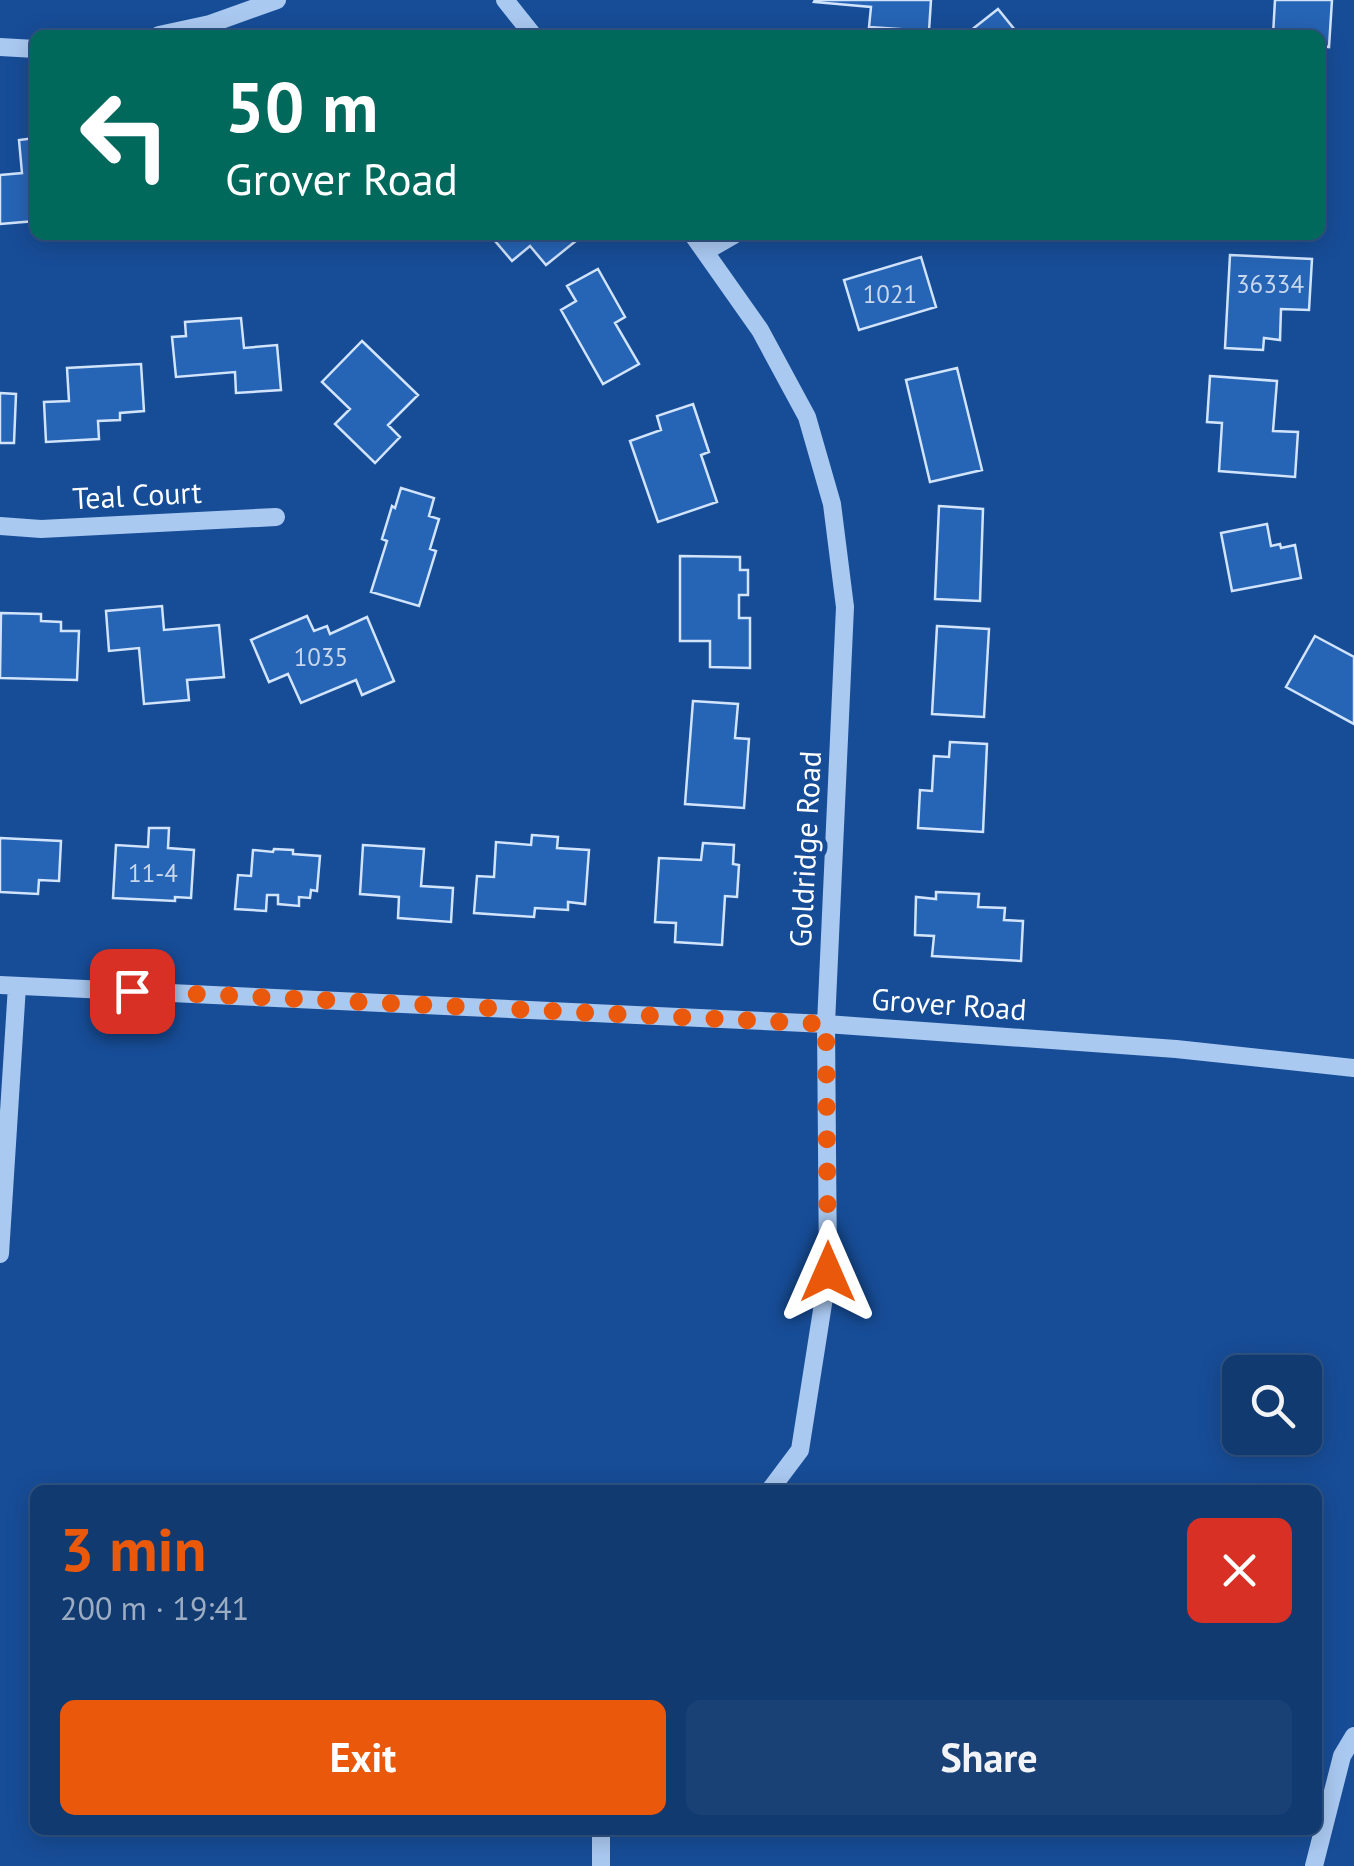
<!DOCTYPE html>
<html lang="en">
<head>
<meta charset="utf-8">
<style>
  :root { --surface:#113a71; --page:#1a4176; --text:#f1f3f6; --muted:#9cadc3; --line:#305484; --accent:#ea580c }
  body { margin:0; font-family:"PT Sans",sans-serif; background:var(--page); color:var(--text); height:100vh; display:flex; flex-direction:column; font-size:38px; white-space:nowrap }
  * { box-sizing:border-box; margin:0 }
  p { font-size:32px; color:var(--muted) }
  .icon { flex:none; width:55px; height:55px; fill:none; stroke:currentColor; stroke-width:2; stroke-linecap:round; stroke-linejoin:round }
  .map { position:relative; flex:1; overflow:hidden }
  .details { position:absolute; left:30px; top:1485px; width:1292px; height:350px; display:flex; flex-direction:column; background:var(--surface); border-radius:15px; box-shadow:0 5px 25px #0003,0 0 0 2px var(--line) }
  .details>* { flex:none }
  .hud { position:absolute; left:30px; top:30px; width:1295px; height:210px; border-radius:15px; box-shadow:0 5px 25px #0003,0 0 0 2px var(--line); background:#00695c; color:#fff; overflow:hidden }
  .buttons { position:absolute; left:1222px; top:1355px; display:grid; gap:20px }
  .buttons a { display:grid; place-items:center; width:100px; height:100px; border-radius:15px; background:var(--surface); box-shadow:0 5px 25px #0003,0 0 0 2px var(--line); font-size:50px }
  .pin { position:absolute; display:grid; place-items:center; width:85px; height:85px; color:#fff; margin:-42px; border-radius:20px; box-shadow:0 5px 15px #0006 }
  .me { position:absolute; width:110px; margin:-55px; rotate:0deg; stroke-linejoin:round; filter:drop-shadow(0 0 8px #0008) }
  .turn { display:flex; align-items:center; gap:35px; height:210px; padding:0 30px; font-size:45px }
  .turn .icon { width:130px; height:130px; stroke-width:2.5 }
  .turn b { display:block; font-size:70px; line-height:85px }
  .round { display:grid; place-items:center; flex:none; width:105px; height:105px; border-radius:15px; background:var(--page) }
  .head { display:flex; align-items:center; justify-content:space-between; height:170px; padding:0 30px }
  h1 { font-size:60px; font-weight:700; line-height:75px; color:var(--accent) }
  .cta { display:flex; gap:20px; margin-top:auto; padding:20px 30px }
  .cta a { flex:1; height:115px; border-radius:15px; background:var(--accent); color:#fff; font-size:40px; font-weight:700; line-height:115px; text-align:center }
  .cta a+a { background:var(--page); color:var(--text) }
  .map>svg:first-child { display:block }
  .building { fill:#2664b5; stroke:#d1e4fc; stroke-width:2.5 }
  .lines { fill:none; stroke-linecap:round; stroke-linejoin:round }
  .minor { stroke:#aac9f1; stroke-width:18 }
  .route { stroke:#ea580c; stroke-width:18; stroke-dasharray:0 32.4 }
  .labels { text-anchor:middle; stroke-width:10; stroke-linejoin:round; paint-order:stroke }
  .number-label { font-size:25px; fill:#c9d8ec }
  .street-label { font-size:30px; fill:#fff; stroke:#174d97 }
</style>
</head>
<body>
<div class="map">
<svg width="1354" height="1866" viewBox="0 0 1354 1866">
  <rect width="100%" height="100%" fill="#174d97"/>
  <path class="building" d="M815 0H931L929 31 869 27 871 7 814 2Z
    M1275 0H1332L1329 47 1320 46V35H1273Z
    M998 9 1019 35H965Z
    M35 138V221L0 224V175L22 173 19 140Z
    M490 235H573L577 240 546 265 530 246 512 261Z
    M1230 255 1312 259 1309 310 1281 309 1280 340 1264 338 1263 350 1225 348Z
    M921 257 936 307 859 330 844 280Z
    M598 269 625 317 615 323 639 364 603 384 561 310 576 301 567 286Z
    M241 318 244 348 277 345 281 390 236 393 235 372 176 377 172 337 186 336 185 322Z
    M362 341 418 395 388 425 400 437 375 463 335 424 350 409 322 382Z
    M141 364 144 411 120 413V420L98 421 99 439 46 442 44 402 69 401 67 368Z
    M957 368 982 470 930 482 906 380Z
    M1210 376 1277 381 1273 431 1298 432 1295 477 1219 471 1222 423 1207 422Z
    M0 393 16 394 14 443H0Z
    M693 404 709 452 701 455 717 502 658 522 630 441 661 430 657 416Z
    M401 488 434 498 429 516 439 519 430 549 436 551 419 606 371 592 387 541 382 539 392 506 395 508Z
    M939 506 983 509 980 601 935 599Z
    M1267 524 1271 546 1280 544 1281 548 1295 545 1301 578 1232 591 1221 533Z
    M680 556 740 557V570H748V595H739V618H750V668L710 667V641H680Z
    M162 606 164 630 219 625 224 677 187 680 189 700 144 704 139 648 109 651 106 611Z
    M1 613 41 614V621L61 622V631H79L77 680 0 678Z
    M307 616 314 631 327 626 330 634 367 617 394 681 362 695 356 680 301 703 288 674 269 682 251 640Z
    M937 626 989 629 984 717 932 714Z
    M1315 636 1354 657V724L1286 687Z
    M693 701 738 704 735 738 749 739 744 808 685 804Z
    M950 742 987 744 983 832 918 828 920 790 932 791 934 756 949 757Z
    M149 828H169L168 848 194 850 191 898 175 897V901L113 898 116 845 148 847Z
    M532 835 558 837 557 848 589 850 585 904 568 902V910L535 908 534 917 474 913 477 876 494 877 496 842 531 845Z
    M0 838 61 841 59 881 39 880 38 894 0 892Z
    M703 843 734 845 733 864 739 865 737 897 725 896 722 945 675 942 676 923 655 922 659 858 701 860Z
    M363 845 424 849 421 886 453 888 451 922 398 918 399 897 360 894Z
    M274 849 293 850V854L320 856 317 891 311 890 310 898 299 897V906L278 904V895H267L266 911 235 909 238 875 251 876 253 850 273 852Z
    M936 892 979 894 978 907 1005 908 1004 920 1023 921 1021 961 932 956 934 936 915 935 916 897 936 899Z"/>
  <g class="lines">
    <path class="minor" d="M505 0 533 35
      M159 35 210 24 277 0
      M0 47 35 49
      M693 235 760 330 807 417 832 504 845 607 826 1024 828 1272 800 1450 770 1490
      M706 251 734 235
      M0 526 41 529 276 517
      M0 985 826 1024 1176 1049 1354 1068
      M0 1254 17 986
      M601 1866V1830
      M1314 1866 1342 1756 1354 1736"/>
  </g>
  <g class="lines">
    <path class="route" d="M132 991 826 1024 828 1272"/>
  </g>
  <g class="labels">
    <g class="number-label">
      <text x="1270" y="293">36334</text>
      <text x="890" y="303">1021</text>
      <text x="321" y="666">1035</text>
      <text x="153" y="882">11-4</text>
    </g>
    <g class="street-label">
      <text transform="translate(137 496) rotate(-3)" y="10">Teal Court</text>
      <text transform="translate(806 849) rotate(-87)" y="10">Goldridge Road</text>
      <text transform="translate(949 1005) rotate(4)" y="10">Grover Road</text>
    </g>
  </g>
</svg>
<div class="buttons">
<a><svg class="icon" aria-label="search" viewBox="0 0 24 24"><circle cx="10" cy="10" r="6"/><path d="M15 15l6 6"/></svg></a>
</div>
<div class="pin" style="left:132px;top:991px;background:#d93025"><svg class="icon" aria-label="arrive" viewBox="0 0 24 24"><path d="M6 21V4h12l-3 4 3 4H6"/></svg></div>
<svg class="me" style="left:828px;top:1272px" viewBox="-20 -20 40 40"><path d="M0-17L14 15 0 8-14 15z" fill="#ea580c" stroke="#fff" stroke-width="4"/></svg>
<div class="hud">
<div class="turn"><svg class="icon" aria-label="left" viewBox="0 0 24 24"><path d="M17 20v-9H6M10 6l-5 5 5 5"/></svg><div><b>50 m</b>Grover Road</div></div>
</div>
<section class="details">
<div class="head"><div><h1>3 min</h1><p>200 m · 19:41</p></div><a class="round" style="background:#d93025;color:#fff"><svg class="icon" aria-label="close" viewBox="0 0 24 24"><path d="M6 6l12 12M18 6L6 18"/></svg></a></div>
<div class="cta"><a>Exit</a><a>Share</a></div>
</section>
</div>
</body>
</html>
